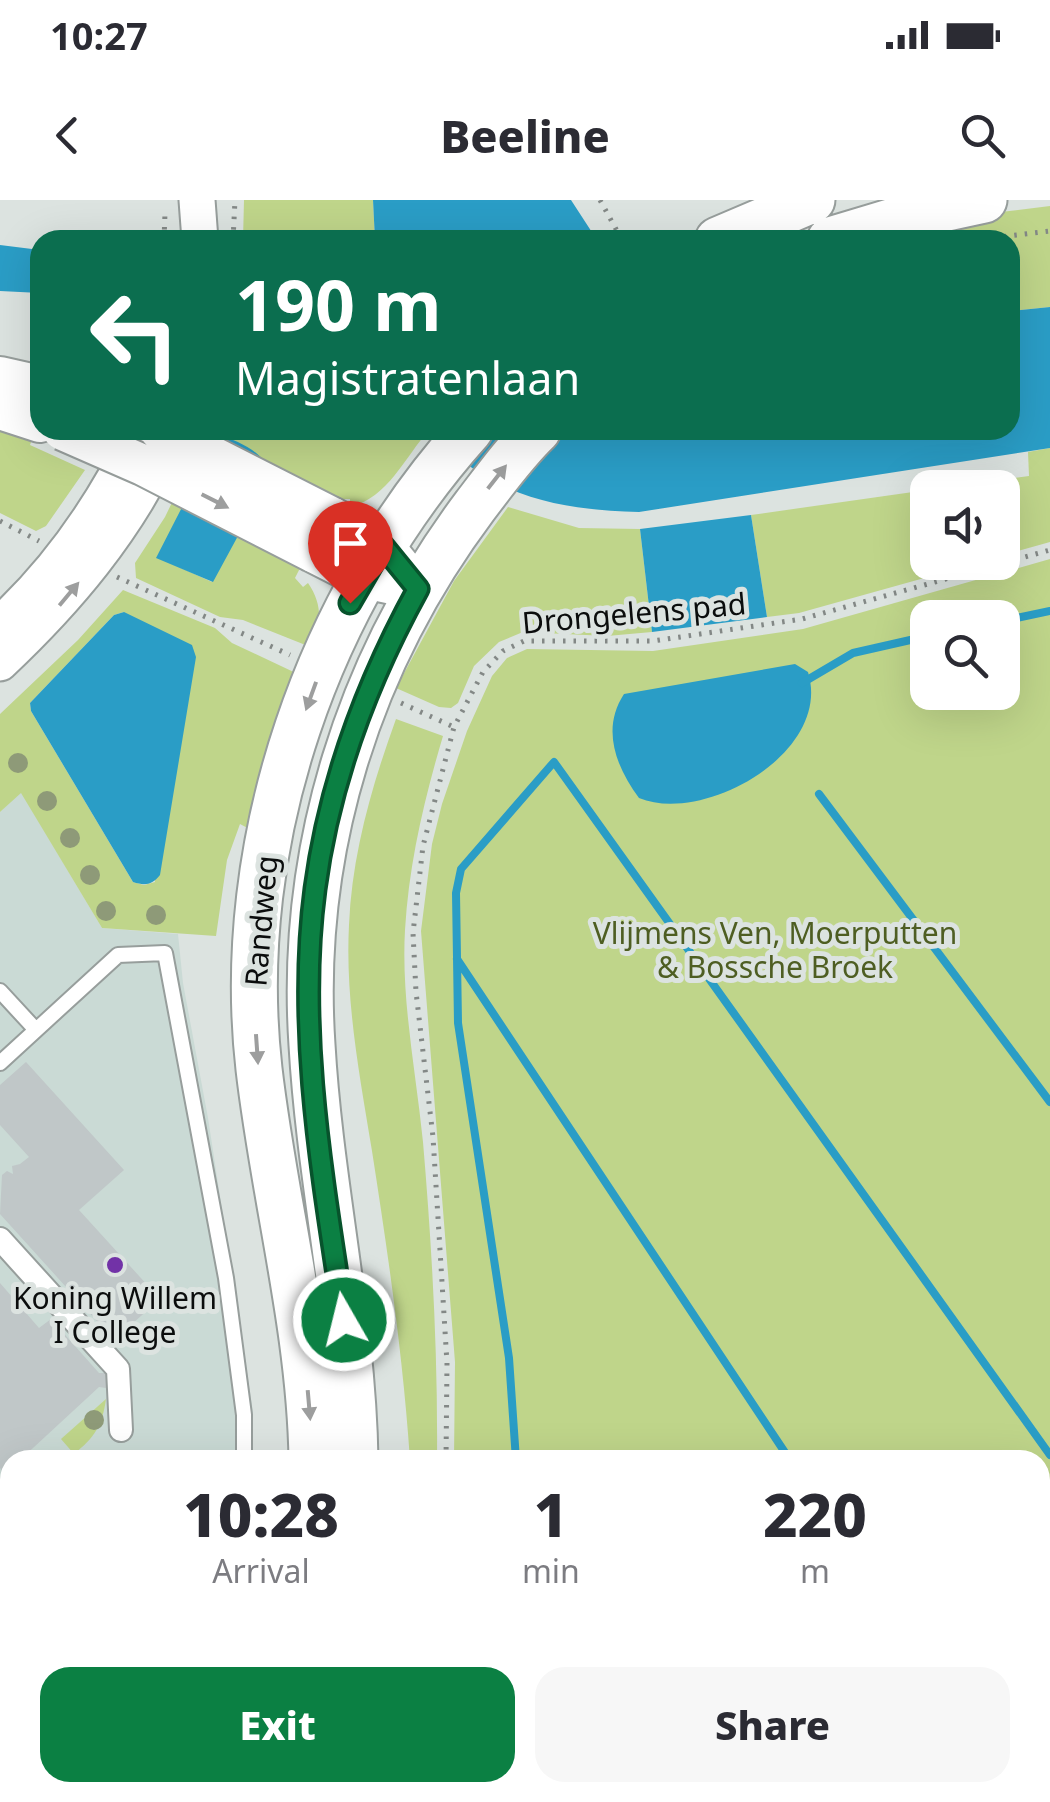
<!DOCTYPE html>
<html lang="en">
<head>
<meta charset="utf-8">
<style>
  :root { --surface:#fff; --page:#f7f7f7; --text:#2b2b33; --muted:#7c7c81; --accent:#0b8043 }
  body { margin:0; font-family:"Noto Sans",sans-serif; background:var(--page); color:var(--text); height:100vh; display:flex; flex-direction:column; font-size:38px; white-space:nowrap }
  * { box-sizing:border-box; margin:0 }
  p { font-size:32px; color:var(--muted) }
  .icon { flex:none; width:55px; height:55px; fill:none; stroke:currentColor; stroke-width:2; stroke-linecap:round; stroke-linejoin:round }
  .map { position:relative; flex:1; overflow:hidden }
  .details { position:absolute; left:0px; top:1250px; width:1050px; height:352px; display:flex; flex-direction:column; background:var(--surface); border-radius:30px 30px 0 0; box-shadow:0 10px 40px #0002 }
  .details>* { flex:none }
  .top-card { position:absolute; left:30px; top:30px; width:990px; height:210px; border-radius:30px; box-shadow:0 10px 40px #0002; background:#0b6e4f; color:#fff; overflow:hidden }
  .controls { position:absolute; left:910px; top:270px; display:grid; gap:20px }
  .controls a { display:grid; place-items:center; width:110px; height:110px; border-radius:20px; background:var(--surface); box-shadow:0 10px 40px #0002; font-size:50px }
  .pin { position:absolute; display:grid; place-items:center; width:85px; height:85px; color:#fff; margin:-102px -42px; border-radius:50% 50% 50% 0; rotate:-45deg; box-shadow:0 0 10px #0007 }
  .pin .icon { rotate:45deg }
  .me { position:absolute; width:110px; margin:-55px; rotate:352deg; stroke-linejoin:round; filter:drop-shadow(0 0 8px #0008) }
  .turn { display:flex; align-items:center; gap:35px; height:210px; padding:0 40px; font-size:45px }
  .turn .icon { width:130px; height:130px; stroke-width:2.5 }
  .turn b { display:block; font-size:70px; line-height:85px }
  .eta { display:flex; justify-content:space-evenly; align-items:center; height:170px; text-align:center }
  .eta b { font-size:60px; font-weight:800; line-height:70px }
  .button { display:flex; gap:20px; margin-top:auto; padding:20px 40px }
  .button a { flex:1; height:115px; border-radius:30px; background:var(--accent); color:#fff; font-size:40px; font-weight:800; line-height:115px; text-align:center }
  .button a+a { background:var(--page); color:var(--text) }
  .status { display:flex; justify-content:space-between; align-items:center; height:70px; padding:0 50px; background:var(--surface); direction:ltr }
  .status svg { height:28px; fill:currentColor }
  header { display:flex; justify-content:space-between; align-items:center; height:130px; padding:0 40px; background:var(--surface); font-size:45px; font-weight:800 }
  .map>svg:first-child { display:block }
  .built { fill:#cadad5 }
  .green { fill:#bfd58a; fill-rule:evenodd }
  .water { fill:#2a9dc6 }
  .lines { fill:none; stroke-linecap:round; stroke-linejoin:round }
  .stream { stroke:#2a9dc6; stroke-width:8 }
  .building { fill:#c0c7c8 }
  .service-casing { stroke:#979e9c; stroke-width:18 }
  .pedestrian-casing { stroke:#979e9c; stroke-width:26 }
  .tertiary-casing { stroke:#979e9c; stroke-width:39 }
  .secondary-casing { stroke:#979e9c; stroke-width:44 }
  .primary-casing { stroke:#979e9c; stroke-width:49 }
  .path { stroke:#838886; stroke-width:5; stroke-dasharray:2.5 8; stroke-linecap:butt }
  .service { stroke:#fff; stroke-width:14 }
  .pedestrian { stroke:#fff; stroke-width:22 }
  .tertiary { stroke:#fff; stroke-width:35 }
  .secondary { stroke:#fff; stroke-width:40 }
  .primary { stroke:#fff; stroke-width:45 }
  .secondary-bridge-casing { stroke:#979e9c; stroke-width:44; stroke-linecap:butt }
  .secondary-bridge { stroke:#fff; stroke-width:40 }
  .tree { fill:#8e9a78 }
  .oneway { fill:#9d9e9e }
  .route-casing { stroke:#07532c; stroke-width:25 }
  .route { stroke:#0b8043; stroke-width:18 }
  .poi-dot { fill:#7232a7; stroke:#dce3e0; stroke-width:4 }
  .labels { text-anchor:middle; stroke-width:10; stroke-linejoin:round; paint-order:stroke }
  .street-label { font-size:30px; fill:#0b0d0d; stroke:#dce3e0 }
  .park-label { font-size:30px; fill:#4e5e22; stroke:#dce3e0 }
  .poi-label { font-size:30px; fill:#0b0d0d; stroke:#dce3e0 }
</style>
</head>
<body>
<div class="status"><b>10:27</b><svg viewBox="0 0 49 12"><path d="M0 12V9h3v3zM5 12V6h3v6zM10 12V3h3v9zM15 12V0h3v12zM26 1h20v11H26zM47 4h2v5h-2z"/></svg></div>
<header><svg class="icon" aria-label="back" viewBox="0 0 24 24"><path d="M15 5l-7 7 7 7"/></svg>Beeline<svg class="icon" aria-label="search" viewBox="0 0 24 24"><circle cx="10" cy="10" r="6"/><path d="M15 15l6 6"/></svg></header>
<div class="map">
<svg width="1050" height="1602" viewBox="0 0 1050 1602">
  <rect width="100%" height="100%" fill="#dce3e0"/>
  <path class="built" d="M21 592 102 728 178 734 183 783 208 918 253 1212 249 1260H10V1592L21 1593 10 1602H0V612Z"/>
  <path class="green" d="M244 0H373L375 40H243Z
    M1050 6V107L1010 111V40H886L1001 12Z
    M0 225 33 237 30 245 85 270 46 326 36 331 0 313Z
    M207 230H429C405 257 388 298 350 307V299H335L295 378 303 387 308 383C323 405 321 423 313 448L243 420 220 417 136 378 135 363 165 317ZM178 319 212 382 157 357Z
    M1050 248V342L1003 355 1002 288 948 287 1029 276 1028 252Z
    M927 290 928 362 978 363 799 413 767 417 751 315Z
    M508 307 579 328 640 329 652 432 607 436 523 432 499 442 474 466 458 503 451 508 439 507 396 488 454 381Z
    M1050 359V1602H375L378 1592H1040V1260H454L455 1162 421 731 432 644 442 604 467 531 492 476 507 458 527 449 653 451 803 429ZM928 418H1002V492H928Z
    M123 390 215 428 232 443 300 475 257 633 240 624 227 660 216 736 102 728 21 593 0 612V514L78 440ZM124 412 155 682 144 685 133 682 31 511 30 503 114 415Z
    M396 519 443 536C424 600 409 663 405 730 401 800 416 872 423 942 432 1048 438 1154 437 1260H410C403 1156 388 1054 372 951 360 877 345 801 349 725 352 654 372 585 396 519Z
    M106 1199C102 1226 95 1237 74 1254L61 1239Z"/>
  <path class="water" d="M373 0H571L597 40H375Z
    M0 45 40 50V93L0 91Z
    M1050 107V248L639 312C576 310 519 303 468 265 456 256 446 241 436 230H1010V111Z
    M219 235C239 241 266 253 271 275L213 382 156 358Z
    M751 315 767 417 652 432 640 329Z
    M124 412 192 445 196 457 160 675C152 685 145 686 133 682L31 511 30 503 114 415Z
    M795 464 808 472C833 553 703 625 639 598 616 567 601 529 624 494Z"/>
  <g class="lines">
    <path class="stream" d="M1002 421 1050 411
      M802 483 853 453 928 436
      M819 594 1050 902
      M457 759 790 1260
      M516 1260 509 1158 458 823 456 693 461 669 554 562 1050 1255
      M471 1592 477 1602
      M821 1592 828 1602
      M1012 1592 1018 1602
      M452 1602 456 1592"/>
  </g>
  <path class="building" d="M26 862 124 970 79 1010 160 1099 114 1140 0 1014 2 975 7 971 13 974 12 966 20 964 29 957 0 925V885Z
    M0 1083 39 1128 51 1119 99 1173H107L106 1188 99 1187 20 1260H10V1269L5 1274 0 1268Z
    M0 1315 10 1325V1503L0 1513Z"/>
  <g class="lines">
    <g class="service-casing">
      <path id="service" d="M0 791 36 830
        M0 863 118 755 165 753 226 1078 244 1215V1260
        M0 1595 10 1586"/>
    </g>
    <g class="pedestrian-casing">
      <path id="pedestrian" d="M0 1039 118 1169 121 1230"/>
    </g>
    <g class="tertiary-casing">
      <path id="tertiary" d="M197 0 200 40
        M0 424C60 369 105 303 140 230
        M0 463C68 399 125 331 165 247"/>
    </g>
    <g class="secondary-casing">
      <path id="secondary" d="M0 177 40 186
        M0 209 40 222
        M331 317 383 346 418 389
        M313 352 364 378 397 385"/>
    </g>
    <g class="primary-casing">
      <path id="primary" d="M718 40 812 0
        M830 40 910 16 984 0
        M312 1260C310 1128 274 999 259 869 233 641 318 399 470 230
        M355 1260C353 1121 320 984 312 845 299 651 358 462 475 306 495 280 514 253 538 230
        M251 1602 255 1592
        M293 1602 297 1592"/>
    </g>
    <path class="path" d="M600 0 622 40
      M983 39 1050 31
      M164 40 165 13
      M233 40 235 0
      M0 321 39 341
      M117 377 290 455
      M401 503 454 527
      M446 1260 447 1163 433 937 416 792 413 733 423 646 454 527 483 472 503 451 524 441H653L802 419 1050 350
      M368 1602 371 1592"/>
    <use href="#service" class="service"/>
    <use href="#pedestrian" class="pedestrian"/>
    <use href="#tertiary" class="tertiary"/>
    <use href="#secondary" class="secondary"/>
    <use href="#primary" class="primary"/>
    <g class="secondary-bridge-casing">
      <path id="secondary-bridge" d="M63 230 143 265 313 352
        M160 230 331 317"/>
    </g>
    <use href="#secondary-bridge" class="secondary-bridge"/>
  </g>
  <g class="tree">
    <circle cx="18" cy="563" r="10"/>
    <circle cx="47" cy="601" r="10"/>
    <circle cx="70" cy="638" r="10"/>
    <circle cx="90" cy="675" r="10"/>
    <circle cx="106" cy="711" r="10"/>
    <circle cx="156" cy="715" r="10"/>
    <circle cx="94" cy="1220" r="10"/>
  </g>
  <defs><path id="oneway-solid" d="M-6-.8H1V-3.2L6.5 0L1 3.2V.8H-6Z" transform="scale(2.5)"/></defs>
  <g class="oneway">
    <use href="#oneway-solid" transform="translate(497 277) rotate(-52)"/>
    <use href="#oneway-solid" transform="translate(215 301) rotate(27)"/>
    <use href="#oneway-solid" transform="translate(69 394) rotate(-50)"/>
    <use href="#oneway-solid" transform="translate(311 496) rotate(110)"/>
    <use href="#oneway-solid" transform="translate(257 849) rotate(86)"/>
    <use href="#oneway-solid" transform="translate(309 1205) rotate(85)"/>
  </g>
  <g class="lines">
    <g class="route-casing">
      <path id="route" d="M344 1120C323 980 296 831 315 689 329 583 367 482 418 389L383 346 350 403"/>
    </g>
    <use href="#route" class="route"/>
  </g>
  <circle class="poi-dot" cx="115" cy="1065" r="10"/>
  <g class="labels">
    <g class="street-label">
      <text transform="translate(634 414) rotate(-5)" y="10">Drongelens pad</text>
      <text transform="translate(262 721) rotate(-85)" y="10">Randweg</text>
    </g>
    <g class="park-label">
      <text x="775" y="744">Vlijmens Ven, Moerputten<tspan x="775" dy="34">&amp; Bossche Broek</tspan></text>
    </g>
    <g class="poi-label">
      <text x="115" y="1109">Koning Willem<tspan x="115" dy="34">I College</tspan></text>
    </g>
  </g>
</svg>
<div class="controls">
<a><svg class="icon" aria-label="sound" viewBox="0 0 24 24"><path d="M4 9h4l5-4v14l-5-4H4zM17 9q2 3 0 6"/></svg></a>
<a><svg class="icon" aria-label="search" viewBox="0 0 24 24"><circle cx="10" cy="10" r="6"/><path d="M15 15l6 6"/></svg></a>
</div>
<div class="pin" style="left:350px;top:403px;background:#d93025"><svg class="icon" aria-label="arrive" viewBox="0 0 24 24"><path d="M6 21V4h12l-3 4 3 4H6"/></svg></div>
<svg class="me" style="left:344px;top:1120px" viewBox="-20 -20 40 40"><circle r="17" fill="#0b8043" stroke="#fff" stroke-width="3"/><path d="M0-11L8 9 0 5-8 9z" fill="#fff"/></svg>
<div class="top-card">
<div class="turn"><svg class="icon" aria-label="left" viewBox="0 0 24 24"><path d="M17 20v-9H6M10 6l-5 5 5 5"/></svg><div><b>190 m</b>Magistratenlaan</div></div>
</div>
<section class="details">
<div class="eta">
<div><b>10:28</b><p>Arrival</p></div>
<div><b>1</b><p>min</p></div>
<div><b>220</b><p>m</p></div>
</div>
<div class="button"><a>Exit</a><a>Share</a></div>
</section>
</div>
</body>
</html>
